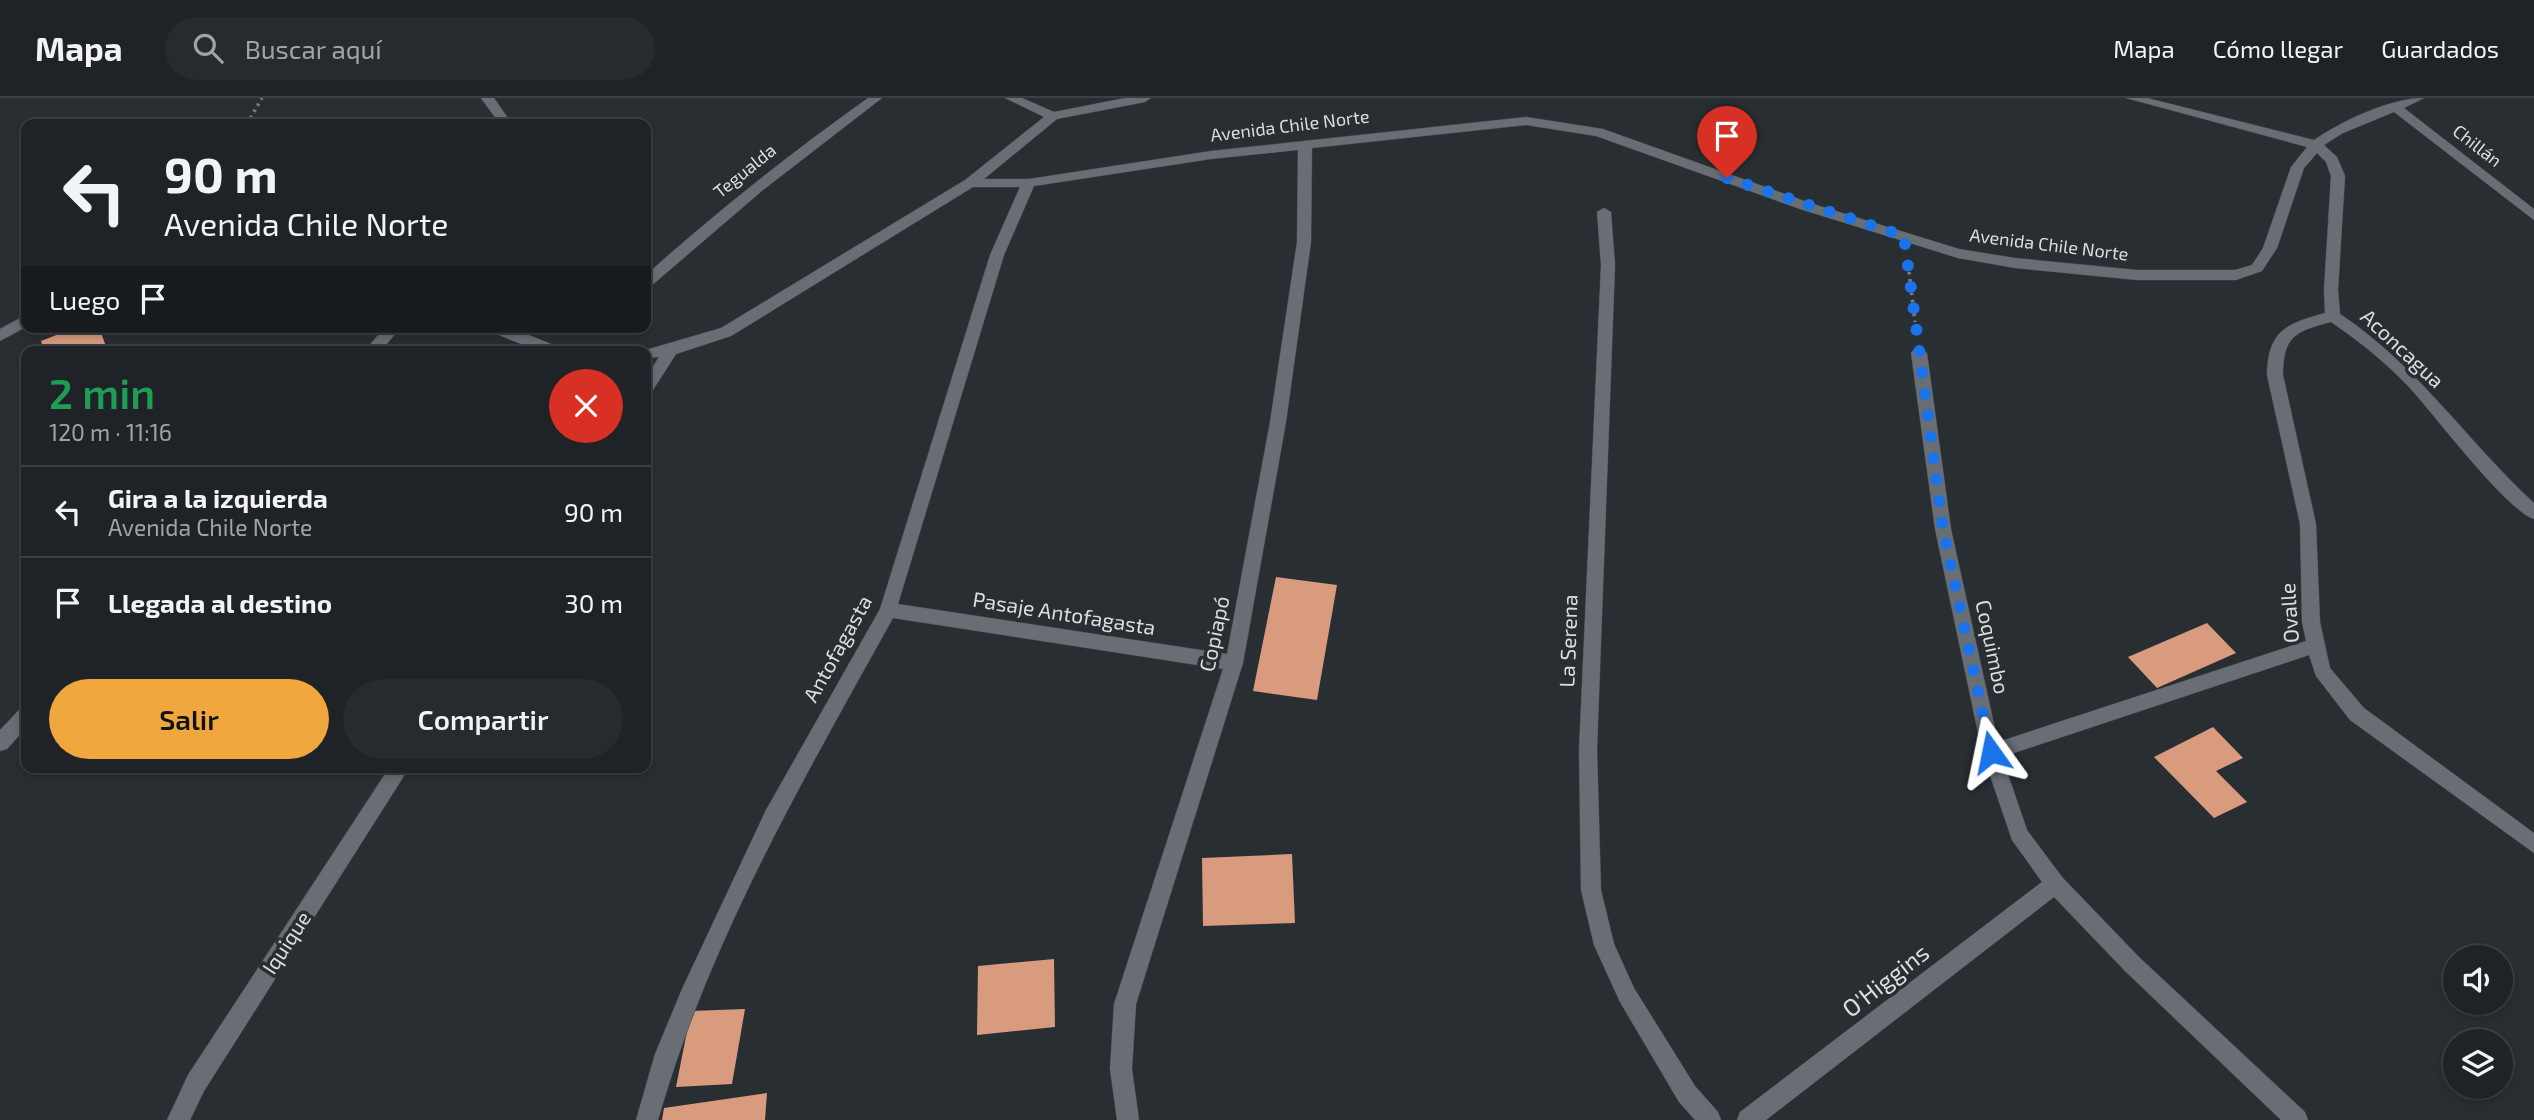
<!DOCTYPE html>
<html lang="es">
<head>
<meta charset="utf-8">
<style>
  :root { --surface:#1f2226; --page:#272a2e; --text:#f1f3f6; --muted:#a1a4a7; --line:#3c3f43; --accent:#efa73e }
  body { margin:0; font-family:"Exo 2",sans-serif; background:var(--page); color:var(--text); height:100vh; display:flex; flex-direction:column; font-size:26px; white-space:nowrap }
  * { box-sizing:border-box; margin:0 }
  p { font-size:23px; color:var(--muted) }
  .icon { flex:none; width:38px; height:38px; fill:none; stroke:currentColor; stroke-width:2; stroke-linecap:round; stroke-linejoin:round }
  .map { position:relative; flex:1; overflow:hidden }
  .drawer { position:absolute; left:21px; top:248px; width:630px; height:427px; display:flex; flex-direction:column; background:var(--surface); border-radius:14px; box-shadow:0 4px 10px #0003,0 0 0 2px var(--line) }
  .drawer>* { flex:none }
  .guide { position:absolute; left:21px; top:21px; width:630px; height:214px; border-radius:14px; box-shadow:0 4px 10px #0003,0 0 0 2px var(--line); background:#1f2226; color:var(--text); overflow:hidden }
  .controls { position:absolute; left:2443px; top:847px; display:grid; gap:14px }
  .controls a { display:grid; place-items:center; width:70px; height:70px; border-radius:50%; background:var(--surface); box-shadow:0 4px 10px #0003,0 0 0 2px var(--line); font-size:35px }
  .pin { position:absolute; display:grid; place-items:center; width:60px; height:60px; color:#fff; margin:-72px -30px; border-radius:50% 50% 50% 0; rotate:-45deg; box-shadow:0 0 7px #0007 }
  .pin .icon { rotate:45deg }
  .me { position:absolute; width:77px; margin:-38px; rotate:348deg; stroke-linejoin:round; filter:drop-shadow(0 0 5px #0008) }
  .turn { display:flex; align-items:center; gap:24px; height:147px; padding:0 28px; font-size:32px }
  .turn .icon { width:91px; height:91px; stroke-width:2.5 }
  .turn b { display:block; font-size:49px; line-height:60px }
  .then { display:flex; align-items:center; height:66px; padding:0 28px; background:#0003; gap:14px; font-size:26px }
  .round { display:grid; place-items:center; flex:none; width:74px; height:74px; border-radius:37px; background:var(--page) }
  .headline { display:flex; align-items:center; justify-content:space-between; height:119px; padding:0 28px }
  h1 { font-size:42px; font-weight:600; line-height:52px; color:#1e9e55 }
  .button { display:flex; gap:14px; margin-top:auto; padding:14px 28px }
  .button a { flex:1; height:80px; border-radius:42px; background:var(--accent); color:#111; font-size:28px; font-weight:600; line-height:80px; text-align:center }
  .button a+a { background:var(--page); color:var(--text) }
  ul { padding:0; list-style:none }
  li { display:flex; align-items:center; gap:21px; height:91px; padding:0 28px; border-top:2px solid var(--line) }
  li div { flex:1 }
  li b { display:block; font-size:26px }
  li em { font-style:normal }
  header { display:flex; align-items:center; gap:42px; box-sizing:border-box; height:98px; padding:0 35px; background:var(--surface); border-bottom:2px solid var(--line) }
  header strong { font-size:33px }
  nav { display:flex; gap:38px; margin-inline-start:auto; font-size:24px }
  .search { width:490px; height:63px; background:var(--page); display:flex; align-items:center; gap:18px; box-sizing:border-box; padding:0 24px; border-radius:38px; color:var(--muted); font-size:26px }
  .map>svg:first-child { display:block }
  .building { fill:#d89b7e }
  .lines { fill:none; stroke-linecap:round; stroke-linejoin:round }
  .minor-casing { stroke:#464a4e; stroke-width:1 }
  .path { stroke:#797d81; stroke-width:3.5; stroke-dasharray:2.5 4.5; stroke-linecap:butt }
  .minor { fill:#686e74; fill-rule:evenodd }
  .route { stroke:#1a73e8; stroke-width:12; stroke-dasharray:0 21.6 }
  .labels { text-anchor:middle; stroke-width:7; stroke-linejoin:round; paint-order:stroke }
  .far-street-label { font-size:18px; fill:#dadee1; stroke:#292e33 }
  .street-label { font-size:21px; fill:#dadee1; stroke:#292e33 }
  .near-street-label { font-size:24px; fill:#dadee1; stroke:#292e33 }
</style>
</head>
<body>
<header>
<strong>Mapa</strong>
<div class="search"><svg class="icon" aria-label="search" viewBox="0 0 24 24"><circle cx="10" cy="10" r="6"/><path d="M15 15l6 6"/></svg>Buscar aquí</div>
<nav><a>Mapa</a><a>Cómo llegar</a><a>Guardados</a></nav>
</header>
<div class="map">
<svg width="2534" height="1022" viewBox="0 0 2534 1022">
  <rect width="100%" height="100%" fill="#292e33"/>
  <path class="building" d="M77 229H99L108 254H44L41 243Z
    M1276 479 1337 487 1317 602 1253 593Z
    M2207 525 2236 555 2157 590 2128 559Z
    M2213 629 2243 660 2216 673 2247 704 2214 720 2154 659Z
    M1292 756 1295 825 1203 828 1202 760Z
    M1054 861 1055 929 977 937 978 868Z
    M745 911 732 986 676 989 691 913Z
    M767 995 765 1022H662L664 1010Z"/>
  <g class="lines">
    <g class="minor-casing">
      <path id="minor" d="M481 0H494L512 26H500Z
        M868 0H882L763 92 651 188 646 190V177C716 114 791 55 868 0Z
        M1005 0H1022L1054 14 1125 0H1151L1145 4 1057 21 984 81H1029L1211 53 1526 19 1603 31 1810 105 1959 151 2015 160 2137 172H2235L2252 167 2263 150 2291 69 2307 49 2126 0H2147L2314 42C2342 23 2390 0 2424 0L2404 10 2534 111V122L2394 14 2343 35 2324 47 2337 59 2345 78 2338 192 2340 216C2417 267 2467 343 2534 405V421C2507 413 2433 315 2409 289 2385 264 2359 243 2331 224 2296 233 2283 238 2283 277L2316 426 2320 524 2330 570 2364 610 2534 735V755L2350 622 2316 578 2309 557 2002 659 2027 732 2062 779 2139 859 2305 1014 2308 1022H2281L2125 873 2054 799 1766 1022H1737L1740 1014 2042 784 2012 742 1982 654 1935 431 1911 255 1914 251 1919 250 1927 255 1951 431 1998 644 2306 543 2302 524 2300 426 2267 277C2268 232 2286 226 2325 215L2324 192 2331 78 2326 64 2317 55 2304 70 2277 150 2262 173 2236 182H2137L2015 170 1958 160 1800 111 1596 38 1526 27 1312 50 1311 144 1286 324 1243 565 1136 906 1132 971 1139 1022H1117L1110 971 1114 906 1223 571 893 520C803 682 709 843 658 1022H636L655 956 682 891 766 712 880 511 990 157 1020 89H973L731 238 676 256 651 295 646 297V279L659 259 646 260V254H639L721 230 965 82 1044 19ZM1298 52 1297 144 1270 324 1227 556 898 506 1004 157 1034 88 1211 61Z
        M1604 110 1611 114 1615 167 1597 652 1601 792 1614 846 1634 890 1695 988 1718 1014 1721 1022H1695L1679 1004 1620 904 1594 847 1581 792 1579 652 1601 167 1597 114Z
        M26 217V229L0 243V231Z
        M385 229H401L380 254H364Z
        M487 229H509L561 250 563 254H541L489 233Z
        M26 610V630L7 651 0 653V632L19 612Z
        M389 670H409L204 993 190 1022H167L188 977Z"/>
    </g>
    <path class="path" d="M247 26 262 0
      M1909 174 1915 224"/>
    <use href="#minor" class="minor"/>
  </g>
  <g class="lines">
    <path class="route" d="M1727 80 1904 138 1943 431 1991 654"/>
  </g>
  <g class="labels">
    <g class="far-street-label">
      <text transform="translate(1290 28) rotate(-7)" y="6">Avenida Chile Norte</text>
      <text transform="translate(2477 48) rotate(38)" y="6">Chillán</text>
      <text transform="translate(745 73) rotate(-39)" y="6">Tegualda</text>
      <text transform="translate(2049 147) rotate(7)" y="6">Avenida Chile Norte</text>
    </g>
    <g class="street-label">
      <text transform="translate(2402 251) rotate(43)" y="7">Aconcagua</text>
      <text transform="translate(2290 515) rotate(-94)" y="7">Ovalle</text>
      <text transform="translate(1064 516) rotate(9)" y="7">Pasaje Antofagasta</text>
      <text transform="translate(1215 536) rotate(-78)" y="7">Copiapó</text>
      <text transform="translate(1569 543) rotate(-88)" y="7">La Serena</text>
      <text transform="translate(1992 549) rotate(78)" y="7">Coquimbo</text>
      <text transform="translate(838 551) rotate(-61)" y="7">Antofagasta</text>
      <text transform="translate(287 845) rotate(-57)" y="7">Iquique</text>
    </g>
    <g class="near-street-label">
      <text transform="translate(1886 883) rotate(-38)" y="8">O'Higgins</text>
    </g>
  </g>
</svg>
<div class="controls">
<a><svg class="icon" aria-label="sound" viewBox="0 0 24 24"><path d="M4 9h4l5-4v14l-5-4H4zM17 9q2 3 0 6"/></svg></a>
<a><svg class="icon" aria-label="layers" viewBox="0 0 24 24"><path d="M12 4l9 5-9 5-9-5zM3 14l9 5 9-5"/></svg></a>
</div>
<div class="pin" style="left:1727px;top:80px;background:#d93025"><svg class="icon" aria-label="arrive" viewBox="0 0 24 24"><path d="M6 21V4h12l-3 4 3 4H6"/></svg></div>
<svg class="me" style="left:1991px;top:654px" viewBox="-20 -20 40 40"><path d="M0-17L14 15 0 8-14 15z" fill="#1a73e8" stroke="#fff" stroke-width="4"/></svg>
<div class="guide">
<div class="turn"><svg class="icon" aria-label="left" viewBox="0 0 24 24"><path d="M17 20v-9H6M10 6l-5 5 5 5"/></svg><div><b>90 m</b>Avenida Chile Norte</div></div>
<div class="then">Luego<svg class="icon" aria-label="arrive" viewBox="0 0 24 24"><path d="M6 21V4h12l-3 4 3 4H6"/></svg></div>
</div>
<section class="drawer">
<div class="headline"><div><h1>2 min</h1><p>120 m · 11:16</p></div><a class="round" style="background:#d93025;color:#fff"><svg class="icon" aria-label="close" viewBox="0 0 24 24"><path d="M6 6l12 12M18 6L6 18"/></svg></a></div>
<ul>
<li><svg class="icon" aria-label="left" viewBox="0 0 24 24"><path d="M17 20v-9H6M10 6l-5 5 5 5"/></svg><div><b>Gira a la izquierda</b><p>Avenida Chile Norte</p></div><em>90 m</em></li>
<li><svg class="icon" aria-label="arrive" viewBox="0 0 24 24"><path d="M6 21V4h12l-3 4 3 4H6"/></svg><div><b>Llegada al destino</b></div><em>30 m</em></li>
</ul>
<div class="button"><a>Salir</a><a>Compartir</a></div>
</section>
</div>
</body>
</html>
